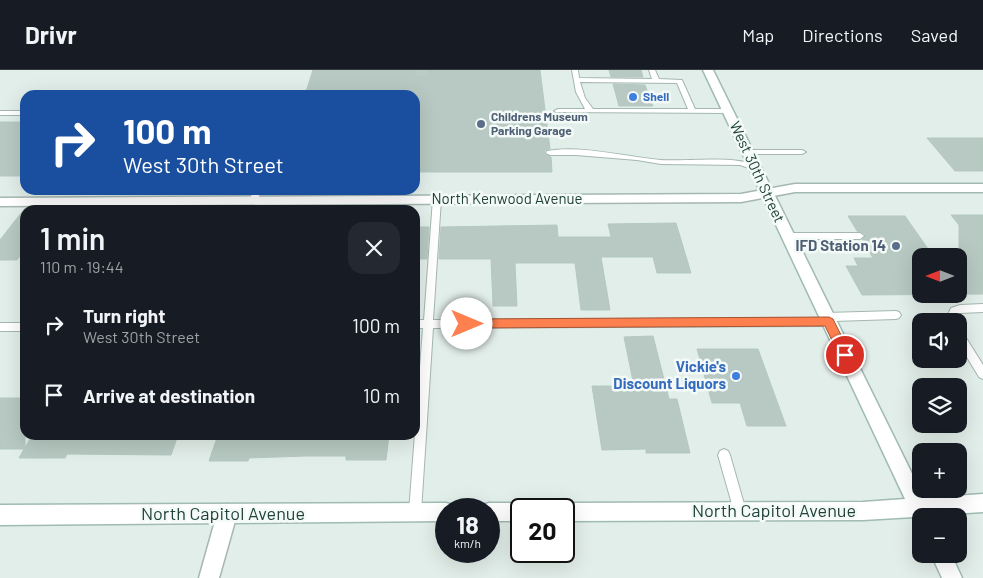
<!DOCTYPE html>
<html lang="en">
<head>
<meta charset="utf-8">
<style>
  :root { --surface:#171b24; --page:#242831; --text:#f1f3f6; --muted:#9ea1a6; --line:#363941 }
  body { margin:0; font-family:Barlow,sans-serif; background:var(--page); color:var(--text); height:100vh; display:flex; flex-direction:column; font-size:19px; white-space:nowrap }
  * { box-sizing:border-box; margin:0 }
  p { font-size:16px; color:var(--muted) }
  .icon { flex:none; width:28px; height:28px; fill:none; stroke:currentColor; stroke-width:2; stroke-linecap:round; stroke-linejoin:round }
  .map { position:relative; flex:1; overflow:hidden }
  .drawer { position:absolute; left:20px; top:135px; width:400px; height:235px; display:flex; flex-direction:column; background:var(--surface); border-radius:15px; box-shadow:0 5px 20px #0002 }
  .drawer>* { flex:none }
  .guide { position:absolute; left:20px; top:20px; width:400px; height:105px; border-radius:15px; box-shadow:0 5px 20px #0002; background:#1a4fa0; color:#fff; overflow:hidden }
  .needle { width:32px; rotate:270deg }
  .buttons { position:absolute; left:912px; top:178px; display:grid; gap:10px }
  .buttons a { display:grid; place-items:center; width:55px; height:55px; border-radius:10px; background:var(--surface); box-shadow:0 5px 20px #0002; font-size:25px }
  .speed { position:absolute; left:435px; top:428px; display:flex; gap:10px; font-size:25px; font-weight:700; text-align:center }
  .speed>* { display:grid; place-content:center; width:65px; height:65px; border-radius:50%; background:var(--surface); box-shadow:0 5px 20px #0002; line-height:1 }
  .speed small { font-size:12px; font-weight:400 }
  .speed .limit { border:2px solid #111; border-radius:8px; background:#fff; color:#111 }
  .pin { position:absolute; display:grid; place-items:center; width:42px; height:42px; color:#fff; margin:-21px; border:2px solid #fff; border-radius:50%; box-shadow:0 1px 5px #0007 }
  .me { position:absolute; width:55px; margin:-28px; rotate:90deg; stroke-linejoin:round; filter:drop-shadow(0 0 4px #0008) }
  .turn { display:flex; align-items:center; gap:18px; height:105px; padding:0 20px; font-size:22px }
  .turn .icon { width:65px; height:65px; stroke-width:2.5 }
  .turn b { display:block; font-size:35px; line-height:42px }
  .round { display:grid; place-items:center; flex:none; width:52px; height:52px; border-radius:15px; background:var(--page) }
  .summary { display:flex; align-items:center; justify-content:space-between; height:85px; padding:0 20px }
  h1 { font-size:30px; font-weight:600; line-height:38px }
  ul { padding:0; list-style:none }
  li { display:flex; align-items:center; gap:15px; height:70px; padding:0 20px }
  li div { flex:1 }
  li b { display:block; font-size:19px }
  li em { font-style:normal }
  header { display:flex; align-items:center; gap:30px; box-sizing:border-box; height:70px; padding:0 25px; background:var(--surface); border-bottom:1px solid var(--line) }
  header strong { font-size:24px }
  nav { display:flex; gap:28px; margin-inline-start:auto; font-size:18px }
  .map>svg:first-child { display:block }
  .building { fill:#b7c9c2; stroke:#b4c9c1 }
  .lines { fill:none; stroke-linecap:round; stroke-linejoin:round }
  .street-tunnel { stroke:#bbccc6; stroke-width:11; stroke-dasharray:11 5.5; stroke-linecap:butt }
  .lane-casing { stroke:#a4b7b1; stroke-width:2 }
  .street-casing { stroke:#a4b7b1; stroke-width:3 }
  .secondary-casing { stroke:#9fbbb2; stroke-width:3 }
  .lane { fill:#fff; fill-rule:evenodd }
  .street { fill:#fff; fill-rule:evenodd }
  .secondary { fill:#fff; fill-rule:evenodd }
  .route { fill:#ff804f; stroke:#a65333 }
  .shop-dot { fill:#3f7fe0; stroke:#f3faf7; stroke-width:2 }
  .service-dot { fill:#5c6f8a; stroke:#f3faf7; stroke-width:2 }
  .labels { text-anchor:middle; stroke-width:5; stroke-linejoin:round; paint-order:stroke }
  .far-shop-label { font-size:12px; font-weight:bold; fill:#366cbe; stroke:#f3faf7; text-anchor:start }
  .far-service-label { font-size:12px; font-weight:bold; fill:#4e5e75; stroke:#f3faf7; text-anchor:start }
  .street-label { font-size:15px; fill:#20423a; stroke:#f3faf7 }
  .service-label { font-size:15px; font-weight:bold; fill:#4e5e75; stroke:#f3faf7; text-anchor:end }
  .shop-label { font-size:15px; font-weight:bold; fill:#366cbe; stroke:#f3faf7; text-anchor:end }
  .near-street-label { font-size:18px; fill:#20423a; stroke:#f3faf7 }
</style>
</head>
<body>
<header>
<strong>Drivr</strong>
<nav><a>Map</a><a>Directions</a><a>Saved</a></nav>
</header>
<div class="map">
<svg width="983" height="508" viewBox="0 0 983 508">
  <rect width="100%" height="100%" fill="#e2eee9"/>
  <path class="building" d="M313 0H540L550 79 545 80 544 84 551 87 552 102H415V25H305Z
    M609 0H641L643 7H611Z
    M613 14 645 15 653 36H619Z
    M0 52H25V106H0Z
    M927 68H983V101H955Z
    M25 138V179L17 190H0V170Z
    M951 145H983V224L862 225 846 196H858L854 188H873L862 170 865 164 857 161 848 146H905L933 186H921V224H959V155Z
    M676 153 691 203H657L653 187H601L610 240H581L575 193H515L517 236H493L491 189H439L441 157 557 155 558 167H611L608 154Z
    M415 157H429L427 189H415Z
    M653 266 669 329H677L690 383H646V379L602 380 592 316H634L624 267Z
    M697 279H758L786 356H747L740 333H712Z
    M0 328H25V378L32 365H178L171 385 67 384 65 388H19L24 379H0Z
    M218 365H389L386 390H346V386H305L249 388 248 391H209Z"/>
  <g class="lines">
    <path class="street-tunnel" d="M422 0V6"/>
    <g class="lane-casing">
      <path id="lane" d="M572 0H578L579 8 652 9 649 0H655L659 9 682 10 695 39H728L732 41 728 43 556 42 554 41 558 39H585L576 22ZM580 12 677 13 688 39H593L585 28Z
        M0 41H25V45H0Z
        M745 80H802L806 82 802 84H748L744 82Z
        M547 81C581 75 627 87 661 90 685 92 742 84 759 98L755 100 740 95 661 94 637 90 576 85H550L546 83Z
        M253 120H261L258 130 254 133 250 130Z
        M437 126 441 129 433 250 822 248V244L826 243 896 241 899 242 901 245 899 248 896 249 833 251V255L829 256 433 258 421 442 419 446 415 448 411 446 409 442 423 258H415V250H424L433 129Z
        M788 163H860L864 166 860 169H788L784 166Z
        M983 234V242L960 243 958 244 955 251H945L951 238 960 235Z
        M0 253H25V261H0Z
        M959 262 963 263 983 295V309L979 307 959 274Z
        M724 379 728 381 730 385 746 441 744 445 740 447 736 445 734 441 718 385 720 381Z"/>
    </g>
    <g class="street-casing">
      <path id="street" d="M795 114H983V122H795L741 132 0 136V128L741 124Z
        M227 434 234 437 237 444 219 508H199L217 444 220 437Z"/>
    </g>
    <g class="secondary-casing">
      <path id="secondary" d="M703 0H713L924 428 983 424V442L921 446V455L916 453 914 447 863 450 564 451V439H556L557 435 564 433 863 432 905 429Z
        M446 433 453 435 454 439H446V451L0 455V435Z
        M489 433H521L528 435 529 439H521V451H489V439H481L482 435Z
        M931 484H951L962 508H942Z"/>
    </g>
    <use href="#lane" class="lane"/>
    <use href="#street" class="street"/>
    <use href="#secondary" class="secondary"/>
  </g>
  <path class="route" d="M829 247 833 249 851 285 849 289H841L825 256 467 258 461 254 467 249Z"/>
  <g class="shop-dot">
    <circle cx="633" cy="27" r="5"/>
    <circle cx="736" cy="306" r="5"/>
  </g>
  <g class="service-dot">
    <circle cx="481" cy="54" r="5"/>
    <circle cx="896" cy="176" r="5"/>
  </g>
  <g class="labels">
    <g class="far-shop-label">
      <text x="643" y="31">Shell</text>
    </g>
    <g class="far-service-label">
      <text x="491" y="51">Childrens Museum<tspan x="491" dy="14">Parking Garage</tspan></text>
    </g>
    <g class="street-label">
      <text transform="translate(757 102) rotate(65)" y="5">West 30th Street</text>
      <text x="507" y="134">North Kenwood Avenue</text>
    </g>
    <g class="service-label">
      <text x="886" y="181">IFD Station 14</text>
    </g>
    <g class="shop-label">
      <text x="726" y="302">Vickie's<tspan x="726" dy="17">Discount Liquors</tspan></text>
    </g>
    <g class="near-street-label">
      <text x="774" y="447">North Capitol Avenue</text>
      <text x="223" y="450">North Capitol Avenue</text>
    </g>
  </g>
</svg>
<div class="buttons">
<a><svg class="needle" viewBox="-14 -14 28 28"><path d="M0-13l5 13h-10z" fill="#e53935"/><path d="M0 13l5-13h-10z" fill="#9ea1a6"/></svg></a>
<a><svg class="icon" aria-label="sound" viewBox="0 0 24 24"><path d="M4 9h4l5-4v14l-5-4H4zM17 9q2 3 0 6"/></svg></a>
<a><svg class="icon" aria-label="layers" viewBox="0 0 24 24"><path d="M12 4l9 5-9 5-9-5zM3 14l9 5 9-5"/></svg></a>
<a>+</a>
<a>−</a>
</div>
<div class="speed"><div>18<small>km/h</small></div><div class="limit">20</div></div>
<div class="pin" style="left:845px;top:285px;background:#d93025"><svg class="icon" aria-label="arrive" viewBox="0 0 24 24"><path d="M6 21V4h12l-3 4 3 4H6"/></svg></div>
<svg class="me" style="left:467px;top:254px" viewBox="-20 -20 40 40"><circle r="19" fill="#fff"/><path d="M0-13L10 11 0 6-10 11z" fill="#ff804f"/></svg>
<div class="guide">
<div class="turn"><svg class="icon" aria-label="right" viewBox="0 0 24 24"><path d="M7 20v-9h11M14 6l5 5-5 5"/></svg><div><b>100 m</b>West 30th Street</div></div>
</div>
<section class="drawer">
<div class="summary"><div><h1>1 min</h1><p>110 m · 19:44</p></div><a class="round"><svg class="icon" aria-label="close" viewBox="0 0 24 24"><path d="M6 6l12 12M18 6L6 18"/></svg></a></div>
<ul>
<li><svg class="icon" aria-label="right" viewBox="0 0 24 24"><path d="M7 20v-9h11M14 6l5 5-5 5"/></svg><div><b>Turn right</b><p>West 30th Street</p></div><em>100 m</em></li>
<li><svg class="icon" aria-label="arrive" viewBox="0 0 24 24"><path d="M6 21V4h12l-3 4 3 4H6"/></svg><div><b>Arrive at destination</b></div><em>10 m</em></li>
</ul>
</section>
</div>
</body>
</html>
